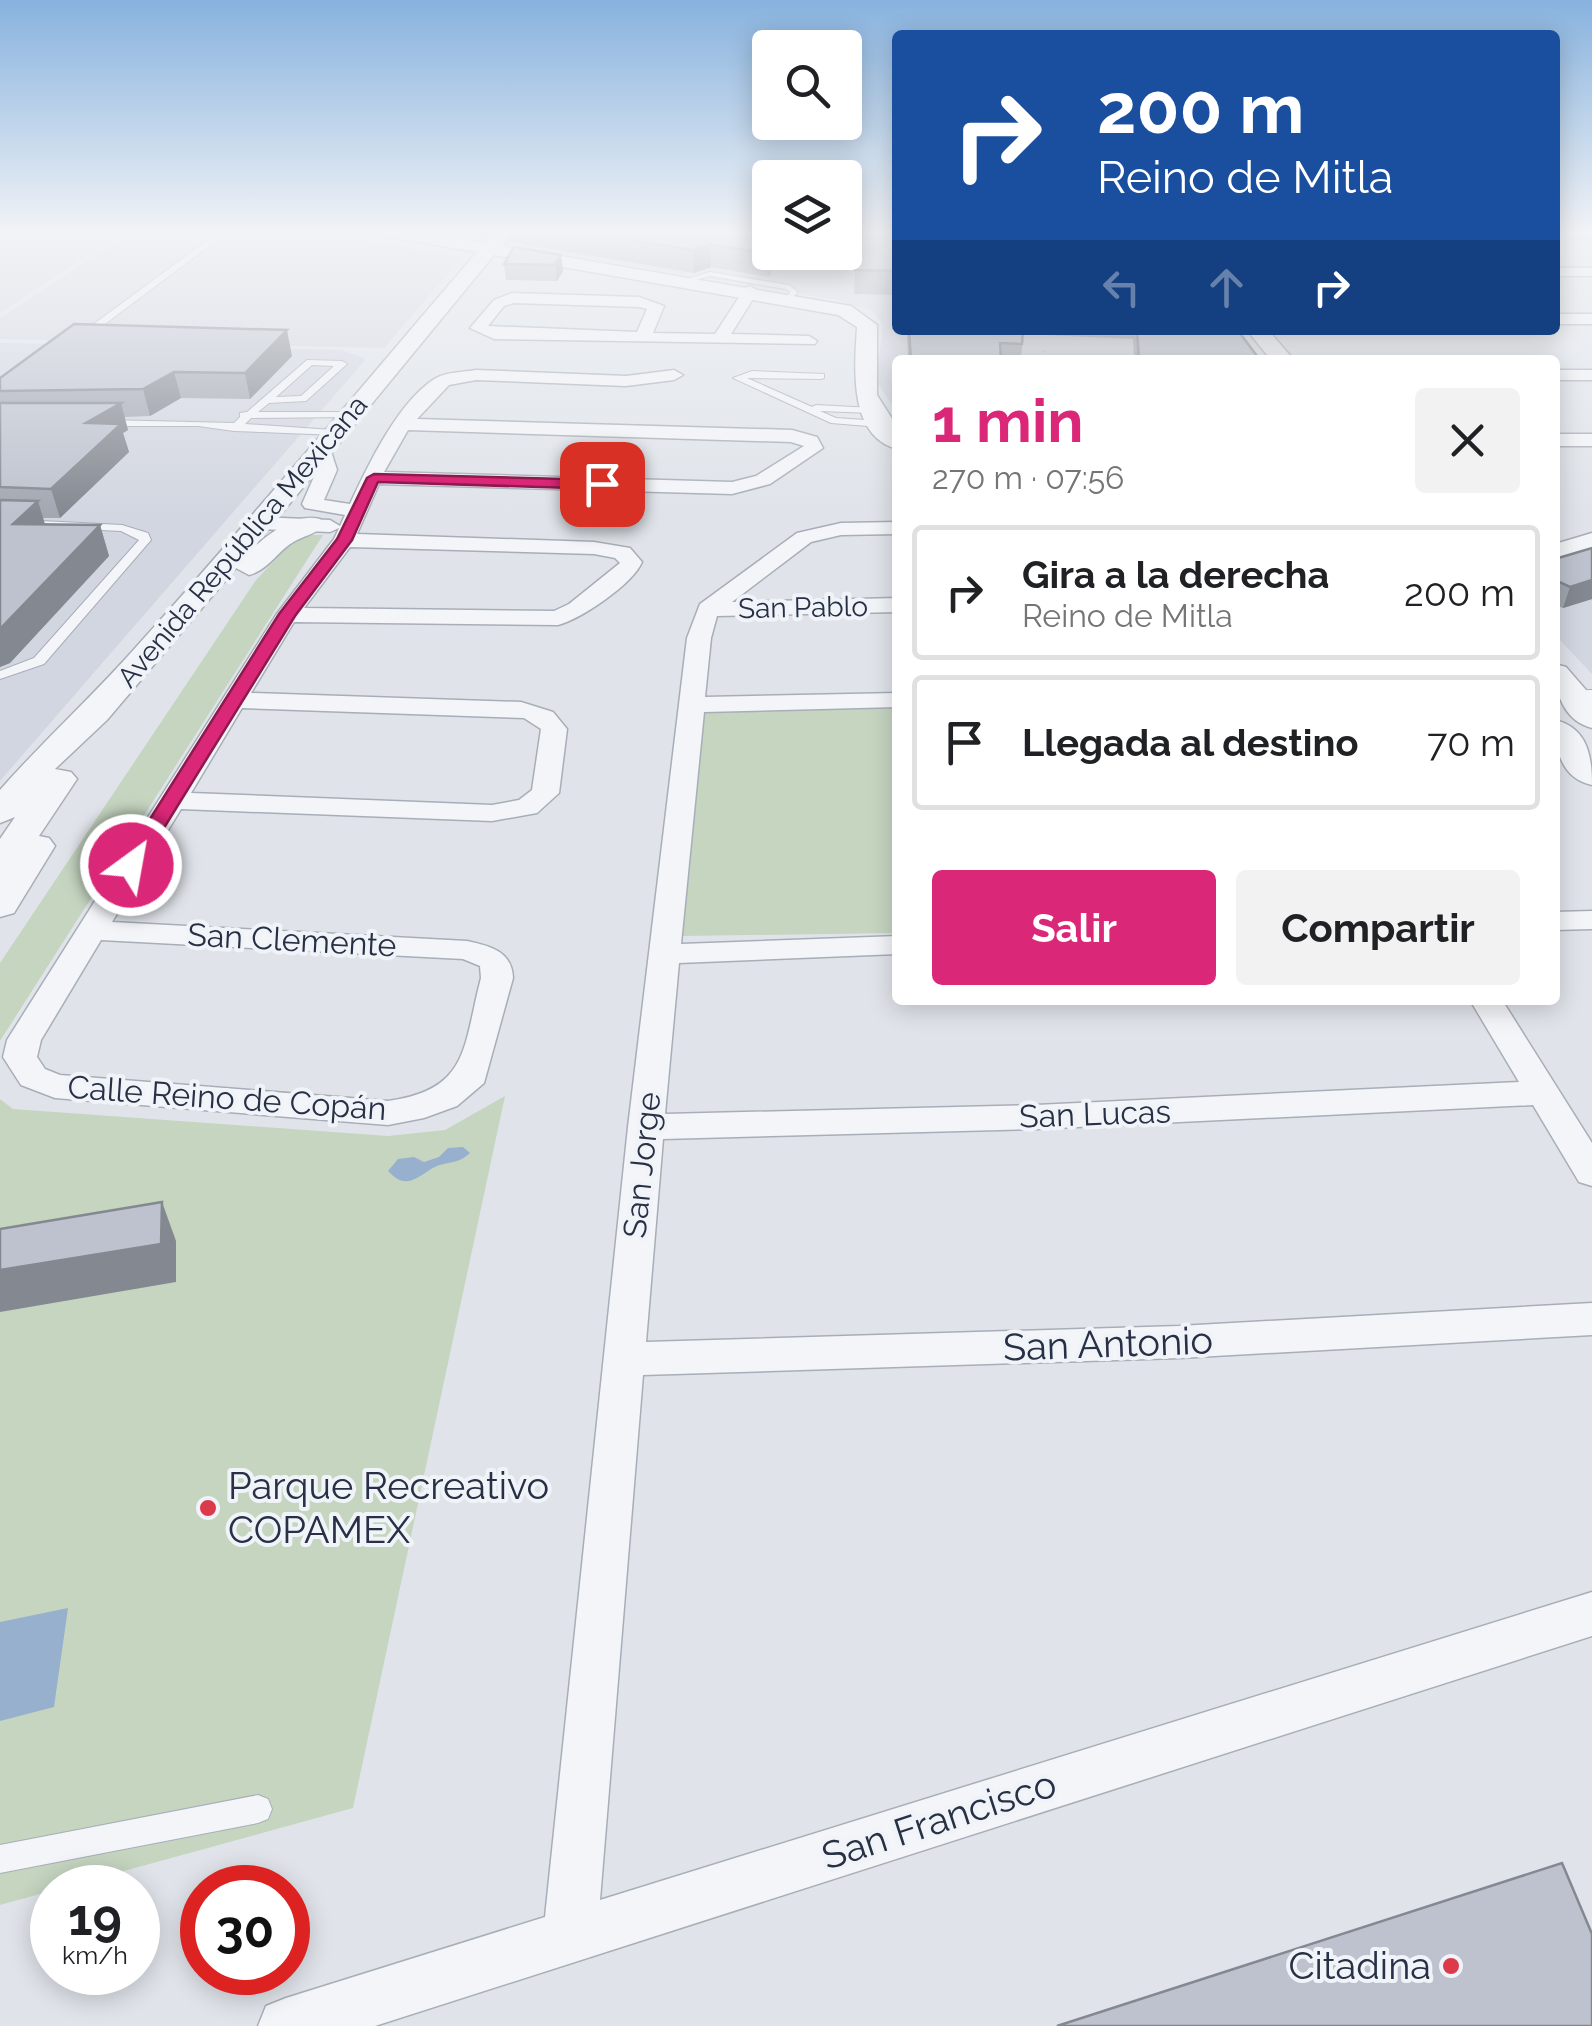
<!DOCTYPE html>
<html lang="es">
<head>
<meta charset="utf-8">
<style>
  :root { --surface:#fff; --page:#f2f2f2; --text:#202124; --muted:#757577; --line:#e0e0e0; --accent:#db2777 }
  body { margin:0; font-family:Raleway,sans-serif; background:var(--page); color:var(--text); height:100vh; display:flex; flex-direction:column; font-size:38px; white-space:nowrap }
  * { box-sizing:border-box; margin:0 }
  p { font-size:32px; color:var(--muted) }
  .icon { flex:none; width:55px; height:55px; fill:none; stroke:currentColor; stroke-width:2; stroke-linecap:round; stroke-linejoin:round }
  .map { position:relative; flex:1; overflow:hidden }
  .side { position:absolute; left:892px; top:355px; width:668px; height:650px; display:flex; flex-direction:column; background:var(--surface); border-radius:10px; box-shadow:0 5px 25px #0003 }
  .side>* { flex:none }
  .hud { position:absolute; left:892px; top:30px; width:668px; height:305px; border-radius:10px; box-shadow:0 5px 25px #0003; background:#1a4fa0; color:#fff; overflow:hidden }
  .tools { position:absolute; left:752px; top:30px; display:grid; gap:20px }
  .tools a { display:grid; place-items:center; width:110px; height:110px; border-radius:10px; background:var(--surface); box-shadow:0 5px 25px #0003; font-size:50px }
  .speed { position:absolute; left:30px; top:1865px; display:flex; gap:20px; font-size:50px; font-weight:700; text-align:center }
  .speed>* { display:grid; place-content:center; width:130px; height:130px; border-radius:50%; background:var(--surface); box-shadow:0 5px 25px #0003; line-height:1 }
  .speed small { font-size:25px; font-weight:400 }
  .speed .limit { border:15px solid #d22; background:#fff; color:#111 }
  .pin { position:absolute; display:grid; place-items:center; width:85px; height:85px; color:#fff; margin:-42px; border-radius:20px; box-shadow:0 5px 15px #0006 }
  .me { position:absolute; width:110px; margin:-55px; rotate:32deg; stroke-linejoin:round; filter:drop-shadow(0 0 8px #0008) }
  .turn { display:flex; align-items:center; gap:35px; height:210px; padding:0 40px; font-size:45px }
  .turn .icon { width:130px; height:130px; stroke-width:2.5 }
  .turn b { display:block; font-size:70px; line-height:85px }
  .lanes { display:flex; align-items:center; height:95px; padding:0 40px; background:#0003; justify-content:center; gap:50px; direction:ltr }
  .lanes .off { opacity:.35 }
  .round { display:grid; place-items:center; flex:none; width:105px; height:105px; border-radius:10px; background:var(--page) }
  .head { display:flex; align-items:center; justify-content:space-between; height:170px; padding:0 40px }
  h1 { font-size:60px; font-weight:700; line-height:75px; color:var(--accent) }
  .action { display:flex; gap:20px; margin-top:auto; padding:20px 40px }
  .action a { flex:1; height:115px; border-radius:10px; background:var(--accent); color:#fff; font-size:40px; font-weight:700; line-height:115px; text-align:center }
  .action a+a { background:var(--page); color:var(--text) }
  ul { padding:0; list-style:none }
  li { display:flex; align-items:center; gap:30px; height:135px; margin:0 20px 15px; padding:0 20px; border:5px solid var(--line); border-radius:10px }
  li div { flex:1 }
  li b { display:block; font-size:38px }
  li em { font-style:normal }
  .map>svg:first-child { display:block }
  .built { fill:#d2d6e0 }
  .green { fill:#c5d5c0 }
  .water { fill:#97b0ce }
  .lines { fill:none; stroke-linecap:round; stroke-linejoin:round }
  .service-casing { stroke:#a8aeb8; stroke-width:2 }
  .minor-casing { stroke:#a8aeb8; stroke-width:3 }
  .tertiary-casing { stroke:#a8aeb8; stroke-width:3 }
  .path { stroke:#bec2c9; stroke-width:2.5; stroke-dasharray:4 4; stroke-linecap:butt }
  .service { fill:#f3f5f8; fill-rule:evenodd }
  .minor { fill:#f3f5f8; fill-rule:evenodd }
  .tertiary { fill:#f3f5f8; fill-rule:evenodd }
  .wall { fill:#a3a7b1 }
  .shaded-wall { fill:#848890 }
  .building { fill:#bdc2ce; stroke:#848890; stroke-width:2.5 }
  .route { fill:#db2777; stroke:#8e194d; stroke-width:2.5 }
  .poi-dot { fill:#dc394b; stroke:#f0f3f8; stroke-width:4 }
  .labels { text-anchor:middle; stroke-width:8; stroke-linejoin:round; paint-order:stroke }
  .far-street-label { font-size:28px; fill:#273044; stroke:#f0f3f8 }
  .street-label { font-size:32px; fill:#273044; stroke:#f0f3f8 }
  .near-street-label { font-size:38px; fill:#273044; stroke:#f0f3f8 }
  .near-poi-label { font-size:38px; fill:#273044; stroke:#f0f3f8; text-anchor:start }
</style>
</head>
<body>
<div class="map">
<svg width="1592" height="2026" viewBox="0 0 1592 2026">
  <rect width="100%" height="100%" fill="#e0e4ea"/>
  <path class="built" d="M0 231H124L0 313Z
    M132 231H315L462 257 384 348 0 339V318Z
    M520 231H770V252H845L897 231 898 330H1211L1234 360H898L897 412 876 381 883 325 873 311 837 300 508 245Z
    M0 343 342 350 366 359 0 781Z
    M1592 566V674L1555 635V578Z"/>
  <path class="green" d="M312 535H323L0 1041V963L256 580 293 541Z
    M897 705V933L682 936 701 712Z
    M505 1096 353 1808 0 1905V1099L13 1109 388 1136 445 1130Z"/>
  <path class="water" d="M463 1147 470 1153C458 1165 444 1161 431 1169 414 1180 405 1189 388 1171L398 1159 414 1157 424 1162 439 1157 448 1148Z
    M68 1608 54 1707 0 1721V1622Z"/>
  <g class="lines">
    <g class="service-casing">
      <path id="service" d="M92 231H100L95 234Z
        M220 231H229L85 339H79V335Z
        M710 272 789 285 798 292 790 300 786 298 790 292 786 289 710 276 688 282 684 280Z
        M307 360 342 361 347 364 306 401 269 403 258 412H348L351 413V417L251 418 245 424 333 430 337 431V435L234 431 198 426H105L100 423 105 420 234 423 240 417V413L247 412ZM312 365 334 366 301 396 276 397Z
        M752 371 824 374V378L821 379 747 378 812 407 816 405 874 408V412L871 413 820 411 836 418 880 421 885 424 880 427 831 423 733 378Z
        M0 519 122 525 148 533 151 540 44 664 0 679V671L34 658 139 540 121 531 0 525Z
        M1592 690V698L1555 699V691Z
        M258 1795 268 1799 272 1809 268 1819 258 1823 0 1873V1845Z"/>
    </g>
    <g class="minor-casing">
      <path id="minor" d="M1555 231H1592V236H1555Z
        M1555 268H1592V276H1555Z
        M750 286 758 291 731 334 809 336 817 341 815 344 494 339 470 328 494 300 512 293 639 297 664 306 653 333 715 334 745 288ZM514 303 639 307 647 309 637 332 488 326 504 306Z
        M1555 314H1592V324H1555Z
        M476 370 626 376 674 370 683 375 674 380 626 386 476 380 449 385 417 419 792 430 817 437 823 448 770 484 732 494 379 484 357 534 594 542 630 548 642 562C633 584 581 619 558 625L294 622 251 693 521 702 553 712 567 729 559 793 537 813 492 821 181 809 112 922 467 941C490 946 512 951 513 978L484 1083 457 1106 424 1118 388 1125 55 1098 21 1085 3 1057 7 1040 276 615 334 539 339 528 330 532 259 529 249 523 259 517 330 520 340 526 345 515 305 508 302 504 317 470 313 449 315 445H329L337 470 324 500 350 504C368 465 399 400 436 378 446 372 465 372 476 370ZM408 430 791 442 804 446 756 476 732 482 384 472ZM350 547 594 554 615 558 620 563 569 604 554 611 304 608ZM242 708 524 718 541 729 532 790 519 800 492 805 191 793ZM101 940 463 959 480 966 481 978C463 1046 470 1090 388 1101L60 1075 45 1069 37 1057 41 1040Z
        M1555 370H1592V380H1555Z
        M1555 434H1592V446H1555Z
        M898 522V534L841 535 811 542 732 602 898 598V612L717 616 711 638 705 697 898 693V707L704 712 681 944 898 936V954L679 963 665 1114 1036 1105 1519 1082 1470 1000H1502L1592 1143V1186L1579 1182 1533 1105 1036 1129 663 1139 646 1342 1179 1326 1592 1303V1335L1179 1358 643 1375 600 1900 1592 1592V1636L375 2026H258L266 2006 286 1998 545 1917 628 1127 687 638 700 604 797 533 841 523Z
        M1592 911V929L1555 930V912Z"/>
    </g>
    <g class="tertiary-casing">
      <path id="tertiary" d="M376 231H416L485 243 496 231H514L502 246 851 306 877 325V395L898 428V449C847 437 855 365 857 327L838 315 494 255 254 547C272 532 295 513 320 519L324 525C316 534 306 535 295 541 278 550 269 570 249 575L236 568 107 720 55 769 71 772 77 779 39 836 49 838 55 846 14 913 0 917V839L15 817 0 823V790C44 740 93 696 137 646 253 517 364 384 477 252L385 236Z
        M1247 330H1268L1294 360H1271Z
        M1592 533V550L1555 561V544Z
        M1555 664 1566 667 1592 697V728C1562 720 1555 691 1555 664Z
        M1555 720C1588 728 1592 757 1592 785 1560 778 1555 748 1555 720Z"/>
    </g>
    <path class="path" d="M1043 360 1044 350"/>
    <use href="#service" class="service"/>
    <use href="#minor" class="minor"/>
    <use href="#tertiary" class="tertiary"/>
  </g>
  <path class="wall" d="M439 231H492L484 238Z
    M509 231H770V252H774L770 277 711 267 694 273 510 242Z
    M898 231V295L854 294 855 270 859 251 843 260V252Z
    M561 255 563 271 557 281 506 280 504 264Z
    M907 330H1224L1260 360H1134L1133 339 1023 334 1021 360H908Z
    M292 356 250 399 181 398 150 416 124 417 128 430 123 433 129 452 60 518H43L45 525H100L109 556 10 663 0 667V378Z
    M1592 548V599L1563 608 1555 605V559Z"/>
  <path class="shaded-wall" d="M854 231H864L863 248 843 260V252H845V236Z
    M710 244 711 267 694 273 693 250Z
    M770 252H774L770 277 769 254Z
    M561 255 563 271 557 281 555 265Z
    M287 330 292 356 250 399 245 373Z
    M174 372 181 398 150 416 143 389Z
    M121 403 128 430 123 433 129 452 60 518 51 489 86 423Z
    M38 501 47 531 13 524Z
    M100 525 109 556 10 663 0 667V629Z
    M1592 580V599L1563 608 1570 587Z
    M162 1202 176 1241V1282L0 1312V1270Z"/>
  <path class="building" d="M575 231H770V251L769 254 710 244 693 250Z
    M863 231H898V271L855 270Z
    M514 247 561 255 555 265 504 264Z
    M74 324 287 330 245 373 174 372 143 389 0 391V378Z
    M909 330H1023L1022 344 1000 343 1001 360H911Z
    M1137 330H1224L1225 332H1239L1260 360H1139Z
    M0 403H121L86 423 121 424 51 489 0 487Z
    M0 500 38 501 13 524 100 525 0 629Z
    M1592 548V580L1570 587 1555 580V559Z
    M162 1202 161 1244 0 1270V1229Z
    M1562 1863 1592 1934V2026H1057Z"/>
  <linearGradient id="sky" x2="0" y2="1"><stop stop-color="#87b2de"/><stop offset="0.45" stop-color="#f1f3f6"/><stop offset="1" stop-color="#f1f3f6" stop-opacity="0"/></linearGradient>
  <rect width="1592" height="515" fill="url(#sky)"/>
  <path class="route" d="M374 474 602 480 609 484 602 489 378 482 352 540 295 616 141 865 138 870H124L121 865 279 614 337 539 367 478Z"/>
  <g class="poi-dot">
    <circle cx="208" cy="1508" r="10"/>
    <circle cx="1451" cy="1966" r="10"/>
  </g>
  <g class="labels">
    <g class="far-street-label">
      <text transform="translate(242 541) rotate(-50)" y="10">Avenida República Mexicana</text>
      <text transform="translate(803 607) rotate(-1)" y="10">San Pablo</text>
    </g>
    <g class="street-label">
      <text transform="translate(292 940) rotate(3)" y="11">San Clemente</text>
      <text transform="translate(227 1098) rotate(4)" y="11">Calle Reino de Copán</text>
      <text transform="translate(1095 1114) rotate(-2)" y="11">San Lucas</text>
      <text transform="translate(642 1165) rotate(-84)" y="11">San Jorge</text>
    </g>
    <g class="near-street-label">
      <text transform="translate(1108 1344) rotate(-2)" y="13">San Antonio</text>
      <text transform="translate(939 1820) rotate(-18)" y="13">San Francisco</text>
    </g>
    <g class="near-poi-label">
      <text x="228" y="1499">Parque Recreativo<tspan x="228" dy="44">COPAMEX</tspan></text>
      <text x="1431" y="1979" text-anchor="end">Citadina</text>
    </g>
  </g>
</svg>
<div class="tools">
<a><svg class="icon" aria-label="search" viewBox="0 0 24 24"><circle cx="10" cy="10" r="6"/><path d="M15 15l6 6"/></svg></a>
<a><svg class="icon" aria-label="layers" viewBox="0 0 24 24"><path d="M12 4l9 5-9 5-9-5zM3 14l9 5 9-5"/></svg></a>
</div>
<div class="speed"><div>19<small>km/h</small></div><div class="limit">30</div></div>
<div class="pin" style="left:602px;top:484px;background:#d93025"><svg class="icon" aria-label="arrive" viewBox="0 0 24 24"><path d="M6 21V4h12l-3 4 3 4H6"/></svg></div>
<svg class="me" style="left:131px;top:865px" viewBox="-20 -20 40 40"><circle r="17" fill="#db2777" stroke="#fff" stroke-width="3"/><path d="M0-11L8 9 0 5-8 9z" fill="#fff"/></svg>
<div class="hud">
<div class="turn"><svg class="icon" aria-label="right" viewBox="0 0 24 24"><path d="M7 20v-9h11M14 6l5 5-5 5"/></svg><div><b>200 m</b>Reino de Mitla</div></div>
<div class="lanes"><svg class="icon off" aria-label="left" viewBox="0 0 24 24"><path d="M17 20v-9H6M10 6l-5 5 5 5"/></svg><svg class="icon off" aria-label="ahead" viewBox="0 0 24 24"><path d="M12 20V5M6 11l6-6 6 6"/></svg><svg class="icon" aria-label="right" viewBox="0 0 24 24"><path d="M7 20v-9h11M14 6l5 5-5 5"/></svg></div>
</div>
<section class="side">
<div class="head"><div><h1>1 min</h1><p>270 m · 07:56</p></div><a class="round"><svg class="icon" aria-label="close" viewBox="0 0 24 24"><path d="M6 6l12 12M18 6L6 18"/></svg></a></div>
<ul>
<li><svg class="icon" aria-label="right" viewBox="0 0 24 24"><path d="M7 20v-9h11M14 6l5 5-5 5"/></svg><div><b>Gira a la derecha</b><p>Reino de Mitla</p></div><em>200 m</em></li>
<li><svg class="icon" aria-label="arrive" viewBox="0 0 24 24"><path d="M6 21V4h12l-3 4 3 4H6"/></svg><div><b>Llegada al destino</b></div><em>70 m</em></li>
</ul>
<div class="action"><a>Salir</a><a>Compartir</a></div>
</section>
</div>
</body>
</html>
